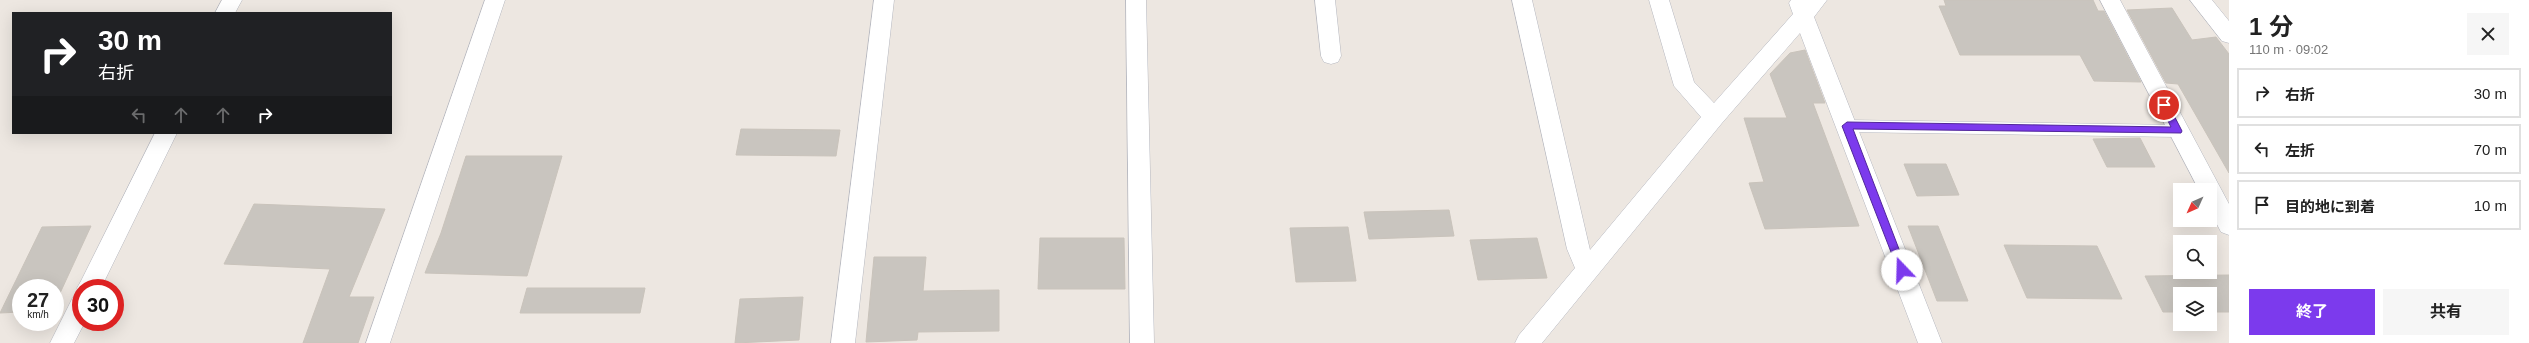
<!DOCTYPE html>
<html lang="ja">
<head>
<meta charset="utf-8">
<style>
  :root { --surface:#fff; --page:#f6f6f6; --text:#222; --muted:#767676; --line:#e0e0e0; --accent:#7c3aed }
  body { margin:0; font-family:Helvetica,"Noto Sans JP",sans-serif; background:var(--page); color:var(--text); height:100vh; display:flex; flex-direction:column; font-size:15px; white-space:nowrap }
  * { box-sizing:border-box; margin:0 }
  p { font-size:13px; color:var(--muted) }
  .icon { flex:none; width:22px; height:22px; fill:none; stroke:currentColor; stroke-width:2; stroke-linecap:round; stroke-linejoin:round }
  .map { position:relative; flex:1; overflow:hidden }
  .panel { display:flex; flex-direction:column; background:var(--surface); width:300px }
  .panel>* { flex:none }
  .banner { position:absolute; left:12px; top:12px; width:380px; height:122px; border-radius:0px; box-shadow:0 4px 16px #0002; background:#202124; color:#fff; overflow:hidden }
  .needle { width:26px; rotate:225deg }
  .buttons { position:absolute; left:2173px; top:183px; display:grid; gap:8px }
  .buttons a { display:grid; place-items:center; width:44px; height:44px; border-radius:0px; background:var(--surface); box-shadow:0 4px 16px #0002; font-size:20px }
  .speed { position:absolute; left:12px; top:279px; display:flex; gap:8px; font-size:20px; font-weight:700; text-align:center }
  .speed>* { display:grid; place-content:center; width:52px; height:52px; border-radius:50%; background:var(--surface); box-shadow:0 4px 16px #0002; line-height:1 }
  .speed small { font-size:10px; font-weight:400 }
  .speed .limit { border:6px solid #d22; background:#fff; color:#111 }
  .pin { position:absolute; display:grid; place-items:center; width:34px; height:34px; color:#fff; margin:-17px; border:2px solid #fff; border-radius:50%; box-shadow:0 1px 4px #0007 }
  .me { position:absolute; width:44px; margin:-22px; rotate:339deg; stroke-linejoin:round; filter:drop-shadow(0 0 3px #0008) }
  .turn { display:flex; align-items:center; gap:14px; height:84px; padding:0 20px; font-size:18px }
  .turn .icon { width:52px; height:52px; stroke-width:2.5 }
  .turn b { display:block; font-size:28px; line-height:34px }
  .lanes { display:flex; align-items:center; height:38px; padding:0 20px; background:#0003; justify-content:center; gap:20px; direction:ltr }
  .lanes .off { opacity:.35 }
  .round { display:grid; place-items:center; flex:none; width:42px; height:42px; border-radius:0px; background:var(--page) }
  .headline { display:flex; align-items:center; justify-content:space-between; height:68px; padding:0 20px }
  h1 { font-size:24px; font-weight:700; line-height:30px }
  .cta { display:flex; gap:8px; margin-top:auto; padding:8px 20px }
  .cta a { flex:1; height:46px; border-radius:0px; background:var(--accent); color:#fff; font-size:16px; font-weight:700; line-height:46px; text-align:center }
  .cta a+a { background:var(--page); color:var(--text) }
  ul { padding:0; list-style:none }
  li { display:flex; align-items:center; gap:12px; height:50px; margin:0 8px 6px; padding:0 12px; border:2px solid var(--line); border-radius:0px }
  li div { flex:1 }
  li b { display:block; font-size:15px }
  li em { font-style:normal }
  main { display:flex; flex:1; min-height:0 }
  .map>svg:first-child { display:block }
  .building { fill:#c9c5bf; stroke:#c9c3bb }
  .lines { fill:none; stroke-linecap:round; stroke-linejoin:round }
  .lane-casing { stroke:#b5b7bf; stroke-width:1 }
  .street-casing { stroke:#b5b7bf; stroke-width:1 }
  .secondary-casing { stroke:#b5b7bf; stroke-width:1 }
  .lane { fill:#fff; fill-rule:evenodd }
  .street { fill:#fff; fill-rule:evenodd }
  .secondary { fill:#fff; fill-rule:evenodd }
  .route { fill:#7c3aed; stroke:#51269a }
</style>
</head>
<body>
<main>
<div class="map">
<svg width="2229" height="343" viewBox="0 0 2229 343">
  <rect width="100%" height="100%" fill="#ede7e1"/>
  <path class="building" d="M1944 0H2093L2098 11H2104L2141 82 2094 81 2080 55H1960L1939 6H1946Z
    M2172 8 2192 40 2216 37 2229 54V173L2178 84 2166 83 2127 10Z
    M1805 50 1825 103H1813L1859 226 1765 229 1749 183 1764 182 1744 118H1787L1770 74 1790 53Z
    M741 129 840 130 836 156 736 155Z
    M2140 138 2155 167H2107L2093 139Z
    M466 156H562L527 276 425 273 441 233Z
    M1904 164H1946L1959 195 1917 196Z
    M254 204 385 209 349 297H374L358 343H303L330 269 224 264Z
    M1449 210 1454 236 1369 239 1364 212Z
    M91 226 55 304V288H21V312L0 313 42 227Z
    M1908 226H1938L1968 301H1937Z
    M1348 227 1356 281 1296 282 1290 228Z
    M1040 238H1124L1125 289H1038Z
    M1537 238 1547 278 1478 280 1470 240Z
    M2004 245 2097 246 2122 299 2027 298Z
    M874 257H926L923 291 999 290V331L918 332 917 340 866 342Z
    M2229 275V312H2210V294H2180V312H2163L2145 276Z
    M527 288H645L640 313H520Z
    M803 297 799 340 735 343 740 299Z"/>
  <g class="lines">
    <g class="lane-casing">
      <path id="lane" d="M1847 120 2178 125 2183 127 2185 131 2183 135 2178 137 1847 132 1842 130 1840 126 1842 122Z"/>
    </g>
    <g class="street-casing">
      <path id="street" d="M222 0H242L235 13H215Z
        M485 0H505L390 343H366Z
        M1126 0H1146L1154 343H1130Z
        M1315 0H1335L1341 56 1338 62 1331 64 1324 62 1321 56Z
        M1512 0H1532L1590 250 1701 117 1674 86 1649 0H1669L1694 82 1714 103 1793 14 1789 3 1791 0H1827L1814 17 1942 343H1918L1800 33 1722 123 1542 343H1515L1519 335 1575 268 1567 249Z
        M2100 0H2120L2229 204V235L2221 232 2210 211V190H2199Z
        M2190 0H2212L2229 21V43L2222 41Z
        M155 133H177L101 288H81V322H85L74 343H50L73 297 80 295 77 288 81 281Z"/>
    </g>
    <g class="secondary-casing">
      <path id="secondary" d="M874 0H894L855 343H831Z"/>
    </g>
    <use href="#lane" class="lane"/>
    <use href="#street" class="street"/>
    <use href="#secondary" class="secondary"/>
  </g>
  <path class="route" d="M2164 101 2167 102 2182 131 2181 133 1853 129 1907 270 1902 275 1898 270 1842 126 1847 122 2171 127 2160 105Z"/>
</svg>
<div class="buttons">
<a><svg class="needle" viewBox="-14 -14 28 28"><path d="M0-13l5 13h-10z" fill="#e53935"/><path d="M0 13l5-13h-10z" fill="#767676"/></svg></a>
<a><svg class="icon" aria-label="search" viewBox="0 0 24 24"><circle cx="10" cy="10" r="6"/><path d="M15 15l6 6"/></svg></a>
<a><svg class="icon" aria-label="layers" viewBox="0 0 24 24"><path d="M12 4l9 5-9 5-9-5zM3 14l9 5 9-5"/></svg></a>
</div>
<div class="speed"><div>27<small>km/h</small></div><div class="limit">30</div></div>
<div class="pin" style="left:2164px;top:105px;background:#d93025"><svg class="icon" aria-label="arrive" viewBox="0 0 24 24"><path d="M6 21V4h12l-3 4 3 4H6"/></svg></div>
<svg class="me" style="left:1902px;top:270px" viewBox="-20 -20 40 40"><circle r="19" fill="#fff"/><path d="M0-13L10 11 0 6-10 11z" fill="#7c3aed"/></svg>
<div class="banner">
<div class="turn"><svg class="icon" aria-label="right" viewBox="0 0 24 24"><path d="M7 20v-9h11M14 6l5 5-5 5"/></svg><div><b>30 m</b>右折</div></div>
<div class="lanes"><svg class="icon off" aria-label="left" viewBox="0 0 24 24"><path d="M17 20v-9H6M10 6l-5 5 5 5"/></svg><svg class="icon off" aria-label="ahead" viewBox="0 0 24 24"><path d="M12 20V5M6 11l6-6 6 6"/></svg><svg class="icon off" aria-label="ahead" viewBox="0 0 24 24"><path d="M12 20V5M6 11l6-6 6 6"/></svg><svg class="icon" aria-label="right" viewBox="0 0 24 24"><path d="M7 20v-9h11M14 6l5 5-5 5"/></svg></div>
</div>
</div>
<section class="panel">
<div class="headline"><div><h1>1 分</h1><p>110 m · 09:02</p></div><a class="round"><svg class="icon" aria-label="close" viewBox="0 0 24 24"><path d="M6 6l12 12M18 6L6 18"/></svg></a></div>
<ul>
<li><svg class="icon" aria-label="right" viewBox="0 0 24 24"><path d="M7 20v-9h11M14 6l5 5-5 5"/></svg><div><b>右折</b></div><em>30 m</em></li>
<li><svg class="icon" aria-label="left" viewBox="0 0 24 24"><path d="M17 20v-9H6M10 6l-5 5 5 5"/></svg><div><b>左折</b></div><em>70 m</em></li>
<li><svg class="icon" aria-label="arrive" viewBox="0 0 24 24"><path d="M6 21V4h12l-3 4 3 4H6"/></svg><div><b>目的地に到着</b></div><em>10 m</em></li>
</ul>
<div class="cta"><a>終了</a><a>共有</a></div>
</section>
</main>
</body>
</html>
